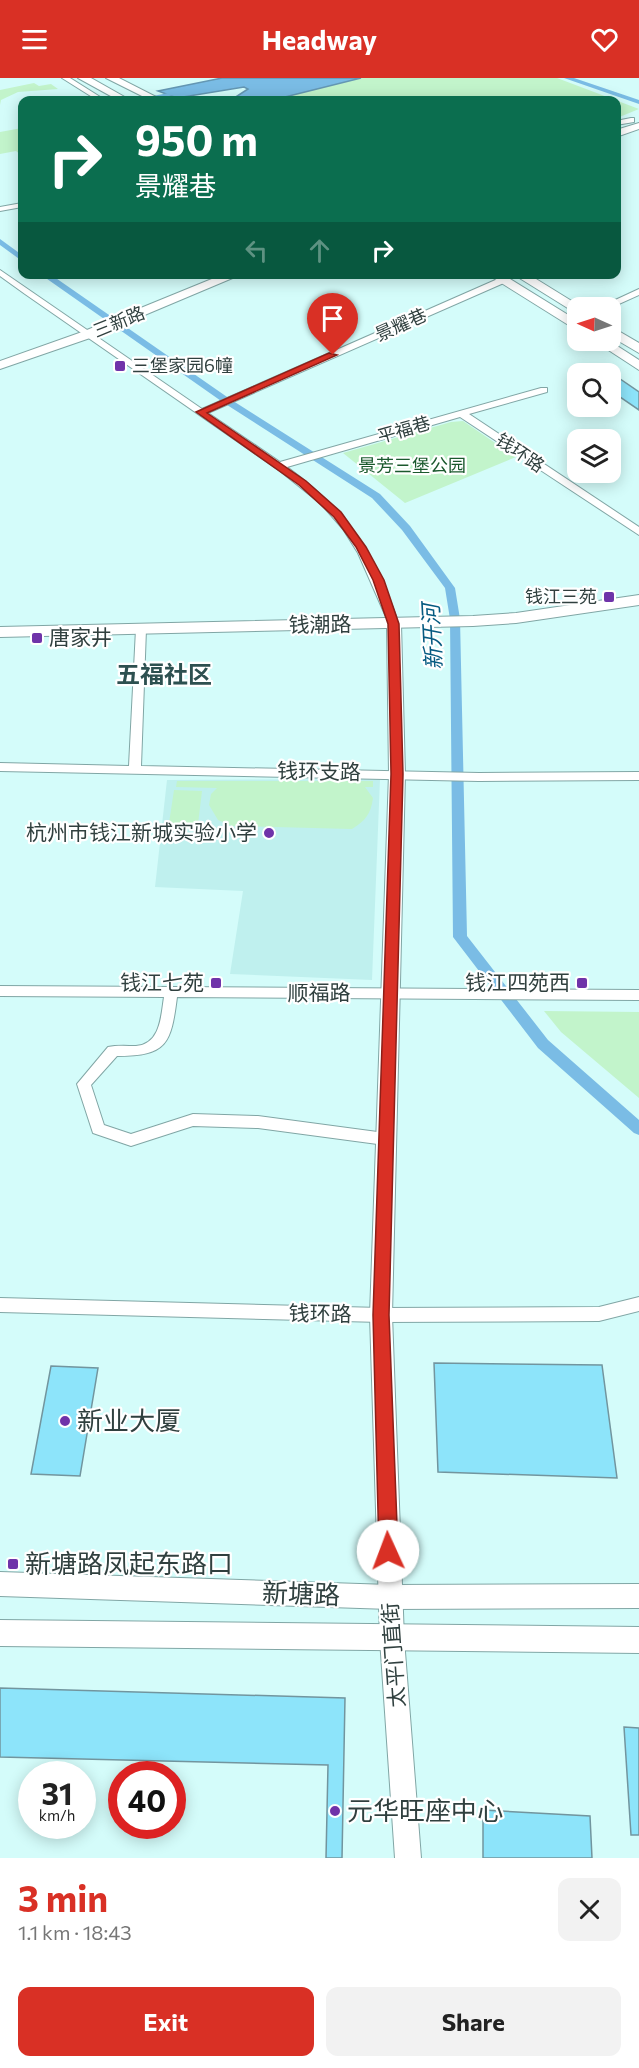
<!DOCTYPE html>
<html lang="en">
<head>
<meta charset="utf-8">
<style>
  :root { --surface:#fff; --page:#f2f2f2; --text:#222; --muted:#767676; --accent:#d93025 }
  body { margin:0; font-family:Commissioner,"Noto Sans SC",sans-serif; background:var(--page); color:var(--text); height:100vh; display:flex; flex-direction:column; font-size:22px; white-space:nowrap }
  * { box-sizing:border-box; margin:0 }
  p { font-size:20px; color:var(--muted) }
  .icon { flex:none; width:33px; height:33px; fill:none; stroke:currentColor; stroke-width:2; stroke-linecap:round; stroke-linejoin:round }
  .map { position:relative; height:1780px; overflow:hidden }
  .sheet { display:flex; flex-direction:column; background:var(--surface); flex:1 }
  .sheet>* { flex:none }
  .guide { position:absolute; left:18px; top:18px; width:603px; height:183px; border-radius:12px; box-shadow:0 3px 15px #0003; background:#0b6e4f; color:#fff; overflow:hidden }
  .needle { width:39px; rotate:273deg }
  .buttons { position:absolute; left:567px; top:219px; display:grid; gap:12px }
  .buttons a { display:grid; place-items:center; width:54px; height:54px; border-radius:12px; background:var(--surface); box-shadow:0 3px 15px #0003; font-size:30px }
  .speed { position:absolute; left:18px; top:1683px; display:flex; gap:12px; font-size:30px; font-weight:700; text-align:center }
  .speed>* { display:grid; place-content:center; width:78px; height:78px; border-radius:50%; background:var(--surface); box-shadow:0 3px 15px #0003; line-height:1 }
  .speed small { font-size:15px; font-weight:400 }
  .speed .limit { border:9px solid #d22; background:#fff; color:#111 }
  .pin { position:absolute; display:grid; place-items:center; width:51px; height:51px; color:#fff; margin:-62px -26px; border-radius:50% 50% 50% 0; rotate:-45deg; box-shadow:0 0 6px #0007 }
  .pin .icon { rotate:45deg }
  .me { position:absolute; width:66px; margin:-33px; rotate:358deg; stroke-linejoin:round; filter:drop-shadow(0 0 4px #0008) }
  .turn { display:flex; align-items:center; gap:21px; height:126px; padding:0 18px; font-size:27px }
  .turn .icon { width:78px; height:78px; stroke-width:2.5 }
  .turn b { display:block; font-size:42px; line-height:51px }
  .lanes { display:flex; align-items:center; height:57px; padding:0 18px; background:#0003; justify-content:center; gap:30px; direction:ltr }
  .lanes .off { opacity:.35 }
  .round { display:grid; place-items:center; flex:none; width:63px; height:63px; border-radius:12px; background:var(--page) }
  .summary { display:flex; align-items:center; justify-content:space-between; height:102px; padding:0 18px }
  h1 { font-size:36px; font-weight:700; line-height:45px; color:var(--accent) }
  .button { display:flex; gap:12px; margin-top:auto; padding:12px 18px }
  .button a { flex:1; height:69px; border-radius:12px; background:var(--accent); color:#fff; font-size:24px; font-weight:700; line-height:69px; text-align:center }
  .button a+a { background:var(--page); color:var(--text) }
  header { display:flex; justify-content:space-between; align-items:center; height:78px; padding:0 18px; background:var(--accent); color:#fff; font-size:27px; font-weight:700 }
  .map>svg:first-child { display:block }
  .built { fill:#bff0ee }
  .green { fill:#c2f4cb }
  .water { fill:#7abce5; stroke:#6497b3; stroke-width:1.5 }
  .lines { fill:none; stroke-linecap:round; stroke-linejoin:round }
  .canal { fill:#7abce5; fill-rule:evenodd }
  .building { fill:#8de4fa; stroke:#72959e; stroke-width:1.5 }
  .minor-casing { stroke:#81a6a5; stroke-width:2 }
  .tertiary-casing { stroke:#81a6a5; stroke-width:2 }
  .secondary-casing { stroke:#81a6a5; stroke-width:2 }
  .minor { fill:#fff; fill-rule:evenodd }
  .tertiary { fill:#fff; fill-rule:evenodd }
  .secondary { fill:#fff; fill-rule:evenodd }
  .route { fill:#d93025; stroke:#8d1f18; stroke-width:1.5 }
  .poi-dot { fill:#6f33a9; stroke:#fff; stroke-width:2 }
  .labels { text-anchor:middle; stroke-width:4.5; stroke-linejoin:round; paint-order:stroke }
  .far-street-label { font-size:18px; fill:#30403f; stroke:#fff }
  .far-poi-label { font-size:18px; fill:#30403f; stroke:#fff; text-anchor:start }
  .far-park-label { font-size:18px; fill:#1a592d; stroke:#fff }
  .street-label { font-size:21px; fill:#30403f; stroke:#fff }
  .poi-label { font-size:21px; fill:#30403f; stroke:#fff; text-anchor:end }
  .water-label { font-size:22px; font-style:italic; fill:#055a81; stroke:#fff }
  .quarter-label { font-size:24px; font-weight:bold; fill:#2d5050; stroke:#fff }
  .near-poi-label { font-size:26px; fill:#30403f; stroke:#fff; text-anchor:start }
  .near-street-label { font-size:26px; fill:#30403f; stroke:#fff }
</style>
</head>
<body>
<header><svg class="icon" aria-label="menu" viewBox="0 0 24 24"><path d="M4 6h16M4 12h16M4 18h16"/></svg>Headway<svg class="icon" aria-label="heart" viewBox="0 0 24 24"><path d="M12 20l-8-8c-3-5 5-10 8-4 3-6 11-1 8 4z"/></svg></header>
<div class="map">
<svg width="639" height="1780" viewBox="0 0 639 1780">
  <rect width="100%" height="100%" fill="#d4fcfa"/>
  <path class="built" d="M380 701 372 902 230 896 243 813 155 809 167 702Z"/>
  <path class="green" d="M361 0H557L639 31 617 40 616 22H273Z
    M34 5 39 8 51 6 58 11 18 14 1 22 0 27V12Z
    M22 50V78L16 73 0 76V54Z
    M463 343 516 379 405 425 343 375 451 344Z
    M177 703H373V709H365L373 720C371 736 365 743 352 751L232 748 218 742 209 727 211 716 217 710 176 709Z
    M174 712 202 713 198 746 169 745Z
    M544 933 639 934V1020L561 954Z"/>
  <path class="water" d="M222 0H361L273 22H231L248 11 244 9 177 20 158 13Z"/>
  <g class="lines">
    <path class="canal" d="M564 0H574L639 22V26Z
      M184 12 186 15 146 22H132Z
      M0 161 22 177V183L0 167Z
      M40 196H50L230 321 380 416 410 448 455 510 460 541 467 858 548 962 639 1042V1057L634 1055 538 970 453 859 450 541 445 510 402 452 372 420 224 325Z"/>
  </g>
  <path class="building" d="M610 294 639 314V332L610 312Z
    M434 1285 602 1287 617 1400 438 1394Z
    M51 1288 98 1290 80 1398 31 1396Z
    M0 1610 345 1620 342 1780H326L328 1687 0 1679Z
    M624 1649 639 1650V1757H631Z
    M483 1732 590 1738 592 1780H483Z"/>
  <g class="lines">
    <g class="minor-casing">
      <path id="minor" d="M62 0H70L105 22H97Z
        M631 40H634V44L616 47V43Z
        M22 125V129L0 133V129Z
        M0 192 202 331 500 200H506V204L208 335 280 384 541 310H547V314L469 336 639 449V457L460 339 287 389C349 434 373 475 399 546L398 548H390L358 475 343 451 321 426 280 393 25 216 0 198Z
        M639 211V217L610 230H598Z
        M141 548 146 551 141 688 479 695 639 694V702L479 703 0 693V685L129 688 136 551Z
        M0 908 639 912V922L177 919C171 966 167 978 117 978L91 1007 104 1047 131 1056 193 1036 258 1038 385 1055 390 1057 392 1061 390 1065 385 1067 258 1050 193 1048 131 1068 93 1055 77 1006 108 969C117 967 127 968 136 968 161 966 161 937 164 919L0 918Z
        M639 1219V1233L599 1243 381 1244 0 1234V1220L381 1230 599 1229Z"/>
    </g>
    <g class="tertiary-casing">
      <path id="tertiary" d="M394 542 401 546 405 696 392 1237 404 1561 421 1780H395L380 1561 370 1237 389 696 387 546Z"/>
    </g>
    <g class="secondary-casing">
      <path id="secondary" d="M78 0H91L130 22H118Z
        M106 0H119L162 22H150Z
        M639 45V51L616 59V52Z
        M224 196H242L90 260 0 291V283L82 254Z
        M487 196H502L578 243V253Z
        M513 196H528L583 230H578V235L574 234Z
        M610 248 639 265V275L610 258Z
        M593 262H608L639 282V292Z
        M639 517V527L516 545 473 548 0 559V549L473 538 516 535Z
        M0 1494 390 1507 639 1506V1530L390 1531 0 1518Z
        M0 1542 639 1549V1575L0 1568Z"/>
    </g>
    <use href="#minor" class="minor"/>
    <use href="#tertiary" class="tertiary"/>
    <use href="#secondary" class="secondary"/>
  </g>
  <path class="route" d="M329 275 337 277 207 335 306 403 341 434 366 469 384 502 399 546 403 696 389 1237 398 1473 395 1479 388 1481 382 1479 379 1473 373 1237 391 696 388 546 373 502 356 469 334 439 299 407 196 334Z"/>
  <g class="poi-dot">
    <rect x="114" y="282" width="12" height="12" rx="3"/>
    <rect x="603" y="513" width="12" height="12" rx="3"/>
    <rect x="31" y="554" width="12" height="12" rx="3"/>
    <circle cx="269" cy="755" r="6"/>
    <rect x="210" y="899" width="12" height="12" rx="3"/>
    <rect x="576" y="899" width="12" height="12" rx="3"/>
    <circle cx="65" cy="1343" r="6"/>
    <rect x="7" y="1480" width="12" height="12" rx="3"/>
    <circle cx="335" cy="1733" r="6"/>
  </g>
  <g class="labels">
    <g class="far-street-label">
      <text transform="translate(119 244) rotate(-22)" y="6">三新路</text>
      <text transform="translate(401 247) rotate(-24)" y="6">景耀巷</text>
      <text transform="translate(404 352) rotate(-16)" y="6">平福巷</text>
      <text transform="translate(520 375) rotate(34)" y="6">钱环路</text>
    </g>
    <g class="far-poi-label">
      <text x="132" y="294">三堡家园6幢</text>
      <text x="597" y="525" text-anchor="end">钱江三苑</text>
    </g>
    <g class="far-park-label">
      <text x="412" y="394">景芳三堡公园</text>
    </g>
    <g class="street-label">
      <text transform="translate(320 547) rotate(-1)" y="7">钱潮路</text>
      <text transform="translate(319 694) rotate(1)" y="7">钱环支路</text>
      <text x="319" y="922">顺福路</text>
      <text transform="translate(320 1236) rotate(1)" y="7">钱环路</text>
      <text transform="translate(394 1577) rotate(-94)" y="7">太平门直街</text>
    </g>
    <g class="poi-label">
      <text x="49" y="567" text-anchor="start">唐家井</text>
      <text x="257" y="762">杭州市钱江新城实验小学</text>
      <text x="204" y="912">钱江七苑</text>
      <text x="570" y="912">钱江四苑西</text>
    </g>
    <g class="water-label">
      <text transform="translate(432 559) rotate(-93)" y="8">新开河</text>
    </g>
    <g class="quarter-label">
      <text x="164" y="605">五福社区</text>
    </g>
    <g class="near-poi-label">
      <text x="77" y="1352">新业大厦</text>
      <text x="25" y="1495">新塘路凤起东路口</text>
      <text x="347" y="1742">元华旺座中心</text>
    </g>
    <g class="near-street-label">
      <text transform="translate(301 1516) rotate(2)" y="9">新塘路</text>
    </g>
  </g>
</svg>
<div class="buttons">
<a><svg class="needle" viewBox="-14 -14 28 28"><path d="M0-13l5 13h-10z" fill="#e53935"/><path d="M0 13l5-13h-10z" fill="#767676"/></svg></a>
<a><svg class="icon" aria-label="search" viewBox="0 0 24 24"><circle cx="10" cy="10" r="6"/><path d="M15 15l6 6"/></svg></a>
<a><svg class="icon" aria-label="layers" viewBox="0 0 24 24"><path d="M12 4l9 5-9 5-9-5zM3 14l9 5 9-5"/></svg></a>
</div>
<div class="speed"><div>31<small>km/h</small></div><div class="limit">40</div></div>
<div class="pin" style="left:333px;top:277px;background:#d93025"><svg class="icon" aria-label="arrive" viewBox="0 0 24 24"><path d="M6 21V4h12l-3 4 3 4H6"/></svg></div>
<svg class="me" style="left:388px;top:1473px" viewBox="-20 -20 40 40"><circle r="19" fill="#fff"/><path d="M0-13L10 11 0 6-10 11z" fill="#d93025"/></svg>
<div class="guide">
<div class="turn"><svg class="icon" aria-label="right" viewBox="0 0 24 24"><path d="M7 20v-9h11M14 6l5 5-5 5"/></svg><div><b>950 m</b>景耀巷</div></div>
<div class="lanes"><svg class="icon off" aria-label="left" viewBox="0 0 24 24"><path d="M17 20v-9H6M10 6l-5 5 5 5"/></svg><svg class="icon off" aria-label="ahead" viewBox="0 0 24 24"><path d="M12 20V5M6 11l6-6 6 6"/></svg><svg class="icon" aria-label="right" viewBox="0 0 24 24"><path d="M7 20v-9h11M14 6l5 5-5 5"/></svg></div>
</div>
</div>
<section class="sheet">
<div class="summary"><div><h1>3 min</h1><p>1.1 km · 18:43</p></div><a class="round"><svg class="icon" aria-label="close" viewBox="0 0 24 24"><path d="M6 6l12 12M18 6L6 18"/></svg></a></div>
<div class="button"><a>Exit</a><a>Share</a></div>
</section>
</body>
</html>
